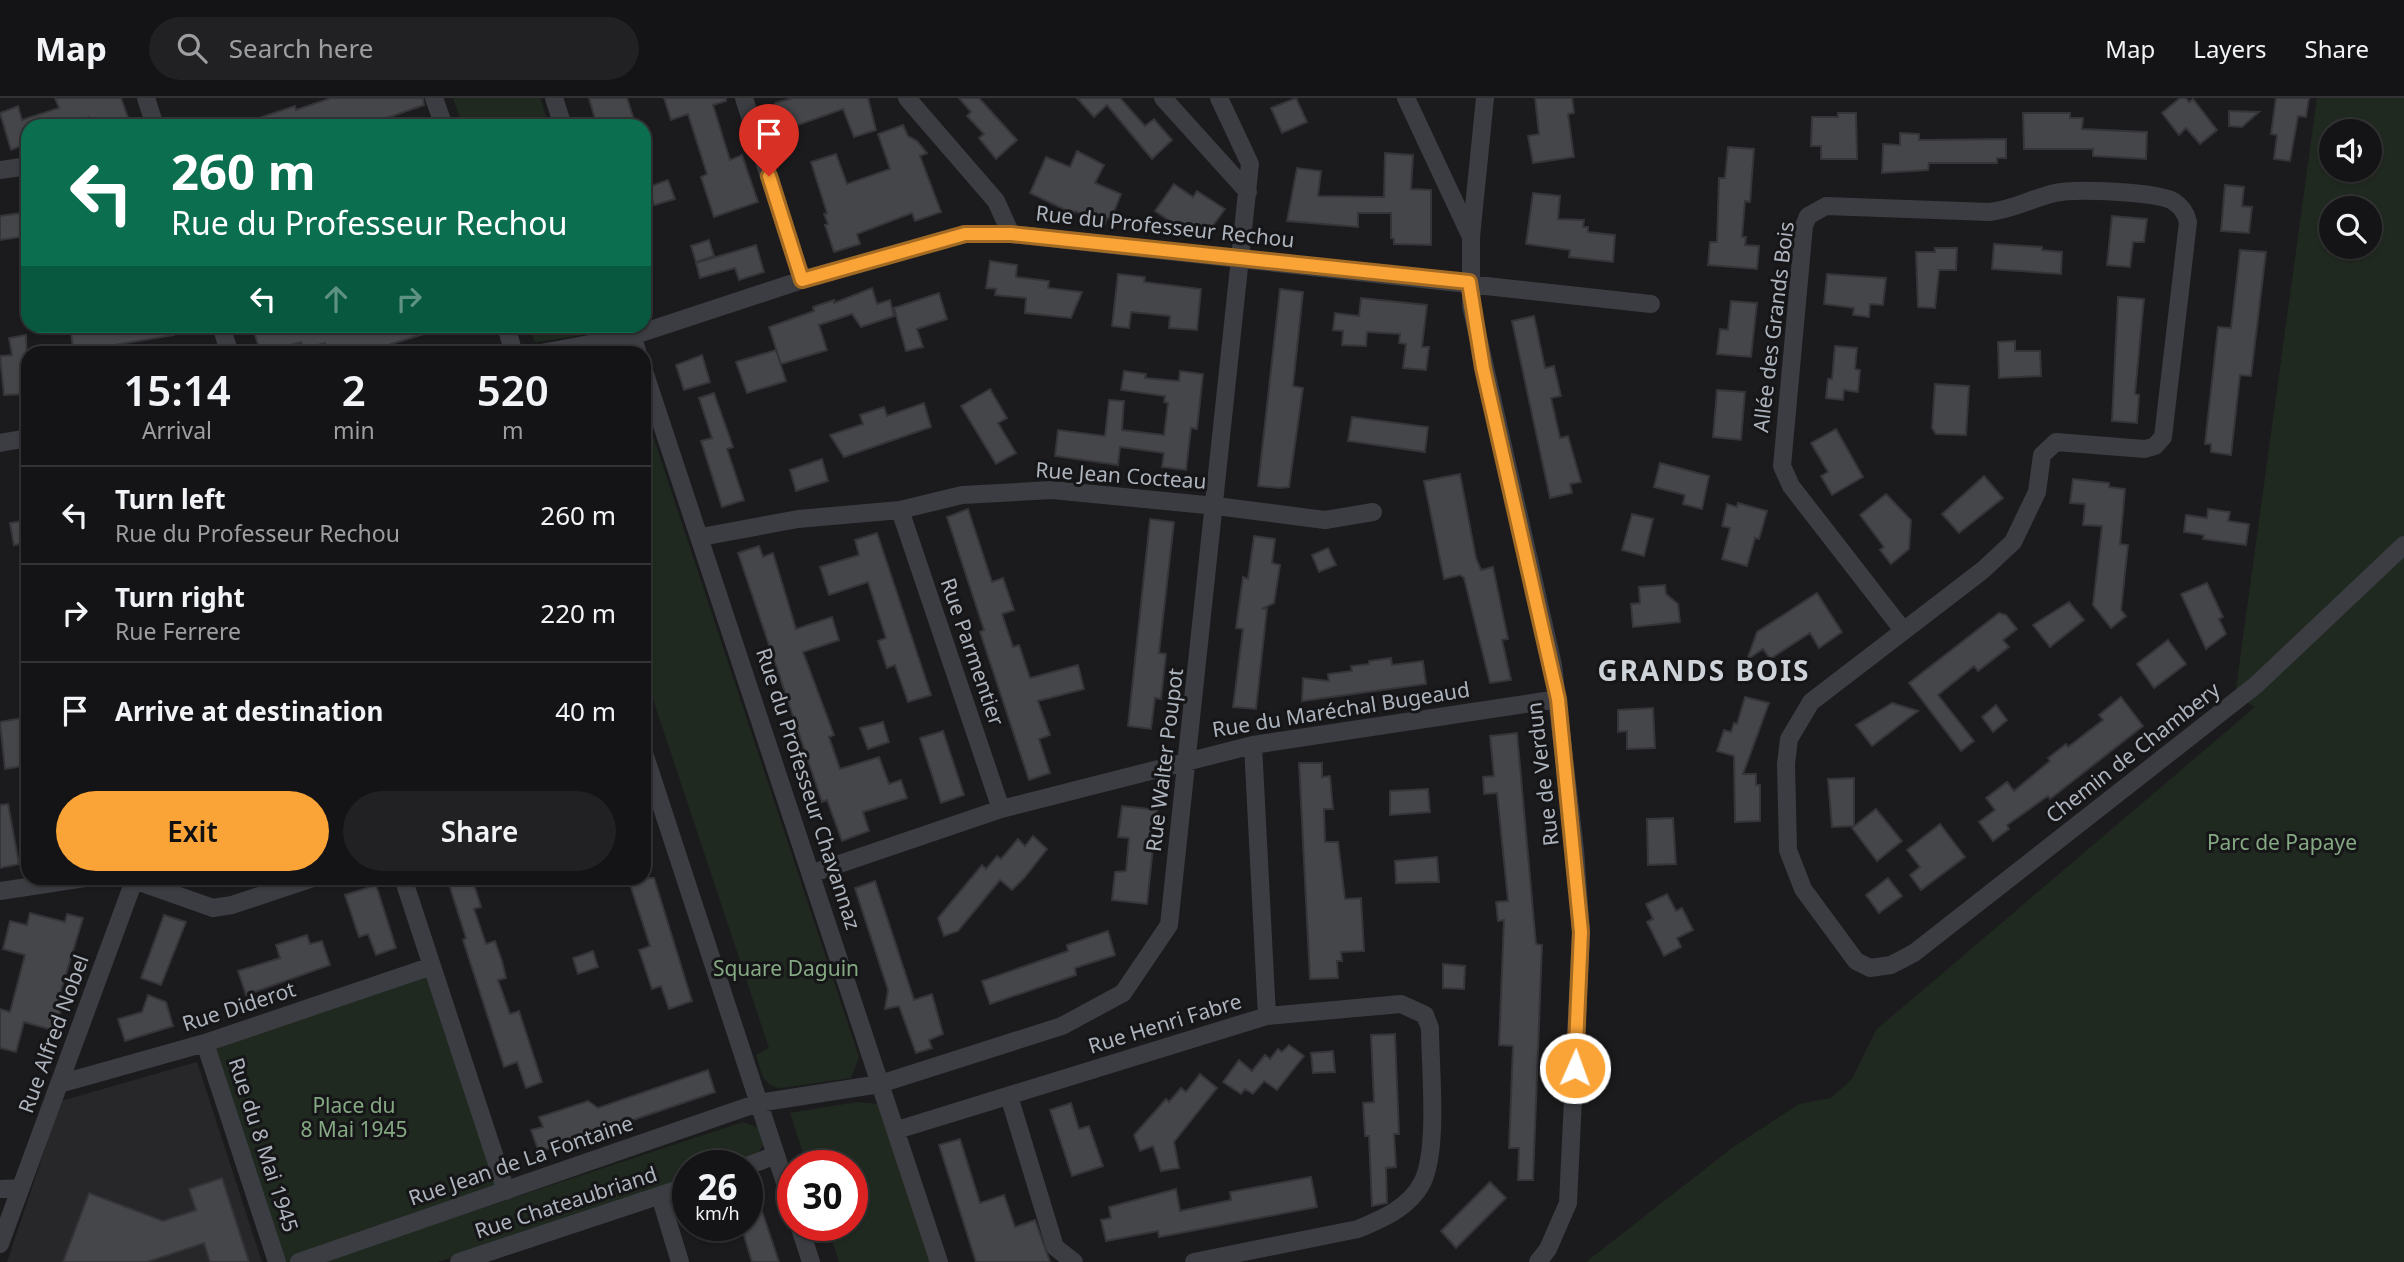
<!DOCTYPE html>
<html lang="en">
<head>
<meta charset="utf-8">
<style>
  :root { --surface:#141416; --page:#212123; --text:#f1f3f6; --muted:#9d9ea1; --line:#333335; --accent:#faa336 }
  body { margin:0; font-family:"Noto Sans",sans-serif; background:var(--page); color:var(--text); height:100vh; display:flex; flex-direction:column; font-size:26px; white-space:nowrap }
  * { box-sizing:border-box; margin:0 }
  p { font-size:23px; color:var(--muted) }
  .icon { flex:none; width:38px; height:38px; fill:none; stroke:currentColor; stroke-width:2; stroke-linecap:round; stroke-linejoin:round }
  .map { position:relative; flex:1; overflow:hidden }
  .sheet { position:absolute; left:21px; top:248px; width:630px; height:539px; display:flex; flex-direction:column; background:var(--surface); border-radius:21px; box-shadow:0 2px 5px #0004,0 0 0 2px var(--line) }
  .sheet>* { flex:none }
  .top-card { position:absolute; left:21px; top:21px; width:630px; height:214px; border-radius:21px; box-shadow:0 2px 5px #0004,0 0 0 2px var(--line); background:#0b6e4f; color:#fff; overflow:hidden }
  .controls { position:absolute; left:2319px; top:21px; display:grid; gap:14px }
  .controls a { display:grid; place-items:center; width:63px; height:63px; border-radius:50%; background:var(--surface); box-shadow:0 2px 5px #0004,0 0 0 2px var(--line); font-size:35px }
  .speed { position:absolute; left:672px; top:1052px; display:flex; gap:14px; font-size:35px; font-weight:700; text-align:center }
  .speed>* { display:grid; place-content:center; width:91px; height:91px; border-radius:50%; background:var(--surface); box-shadow:0 2px 5px #0004,0 0 0 2px var(--line); line-height:1 }
  .speed small { font-size:18px; font-weight:400 }
  .speed .limit { border:10px solid #d22; background:#fff; color:#111 }
  .pin { position:absolute; display:grid; place-items:center; width:60px; height:60px; color:#fff; margin:-72px -30px; border-radius:50% 50% 50% 0; rotate:-45deg; box-shadow:0 0 7px #0007 }
  .pin .icon { rotate:45deg }
  .me { position:absolute; width:77px; margin:-38px; rotate:2deg; stroke-linejoin:round; filter:drop-shadow(0 0 5px #0008) }
  .turn { display:flex; align-items:center; gap:24px; height:147px; padding:0 35px; font-size:32px }
  .turn .icon { width:91px; height:91px; stroke-width:2.5 }
  .turn b { display:block; font-size:49px; line-height:60px }
  .lanes { display:flex; align-items:center; height:66px; padding:0 35px; background:#0003; justify-content:center; gap:35px; direction:ltr }
  .lanes .off { opacity:.35 }
  .eta { display:flex; justify-content:space-evenly; align-items:center; height:119px; text-align:center }
  .eta b { font-size:42px; font-weight:600; line-height:49px }
  .cta { display:flex; gap:14px; margin-top:auto; padding:14px 35px }
  .cta a { flex:1; height:80px; border-radius:42px; background:var(--accent); color:#111; font-size:28px; font-weight:600; line-height:80px; text-align:center }
  .cta a+a { background:var(--page); color:var(--text) }
  ul { padding:0; list-style:none }
  li { display:flex; align-items:center; gap:21px; height:98px; padding:0 35px; border-top:2px solid var(--line) }
  li div { flex:1 }
  li b { display:block; font-size:26px }
  li em { font-style:normal }
  header { display:flex; align-items:center; gap:42px; box-sizing:border-box; height:98px; padding:0 35px; background:var(--surface); border-bottom:2px solid var(--line) }
  header strong { font-size:33px }
  nav { display:flex; gap:38px; margin-inline-start:auto; font-size:24px }
  .search { width:490px; height:63px; background:var(--page); display:flex; align-items:center; gap:18px; box-sizing:border-box; padding:0 24px; border-radius:38px; color:var(--muted); font-size:26px }
  .map>svg:first-child { display:block }
  .built { fill:#27272a }
  .green { fill:#202920; fill-rule:evenodd }
  .building { fill:#45464a; stroke:#353539; stroke-width:2 }
  .lines { fill:none; stroke-linecap:round; stroke-linejoin:round }
  .minor { stroke:#3b3d42; stroke-width:18 }
  .route-casing { stroke:#a26a23; stroke-width:18 }
  .route { stroke:#faa336; stroke-width:12 }
  .labels { text-anchor:middle; stroke-width:6; stroke-linejoin:round; paint-order:stroke }
  .street-label { font-size:21px; fill:#adb4bd; stroke:#161618 }
  .park-label { font-size:21px; fill:#85a983; stroke:#161618 }
  .district-label { font-size:28px; font-weight:bold; letter-spacing:2px; fill:#ced2d9; stroke:#161618 }
</style>
</head>
<body>
<header>
<strong>Map</strong>
<div class="search"><svg class="icon" aria-label="search" viewBox="0 0 24 24"><circle cx="10" cy="10" r="6"/><path d="M15 15l6 6"/></svg>Search here</div>
<nav><a>Map</a><a>Layers</a><a>Share</a></nav>
</header>
<div class="map">
<svg width="2404" height="1164" viewBox="0 0 2404 1164">
  <rect width="100%" height="100%" fill="#1b1b1d"/>
  <path class="built" d="M197 964 262 1164H7L61 1003Z"/>
  <path class="green" d="M453 0H540L549 28H463Z
    M2317 0H2404V1164H1586L1732 1050 1799 1006 1831 1000 1852 981 1876 932 2255 609 2235 598ZM2331 33H2370V72H2331ZM2331 110H2370V149H2331Z
    M528 228H609L606 234 535 244Z
    M644 311 859 959 851 980 781 990C762 988 761 973 756 957L769 950 644 574Z
    M432 868 506 1093 299 1164H277L205 945Z
    M857 1004 878 1006 931 1164H839L827 1127H852V1068L807 1067 790 1015Z
    M743 1024 759 1030 764 1045C752 1073 713 1067 688 1068V1081L438 1164H319Z"/>
  <path class="building" d="M55 0H121L131 28H92L89 19 66 28H28V45L11 52 0 15 18 8 22 22 59 10Z
    M331 0H423L424 7 364 28H356L354 22 333 28H245L244 25 295 8 296 12Z
    M589 0H627L636 28H597Z
    M664 0H726V3L713 7 730 62 742 57 758 104 714 119 701 79 707 76 688 16 671 22Z
    M793 0H868L876 32 854 39 843 11 784 32 775 5Z
    M959 0H979L1017 42 996 61 979 40 984 36 967 18 971 14Z
    M1077 0H1120L1145 28 1154 21 1172 42 1152 61 1107 7 1094 19Z
    M1296 0 1307 24 1282 35 1271 10Z
    M1535 0H1572L1574 15 1568 16 1574 59 1533 65 1528 38 1539 36Z
    M2180 0H2186L2189 4 2193 1 2217 32 2200 46 2186 30 2179 37 2162 15Z
    M2276 0H2309L2306 19 2298 18 2290 63 2274 61 2277 37 2271 36Z
    M2229 13 2259 14 2242 29 2229 28Z
    M1838 15H1856L1857 61H1821V48H1811L1812 19H1838Z
    M2023 15H2070V20H2083L2082 31 2147 34 2146 61 2093 58V51H2024Z
    M903 27 908 38 917 43 927 55 920 58 941 114 915 123 912 115 857 136 860 146 834 154 825 127 828 126 824 116 827 115 811 64 836 56 847 86 890 71 878 36Z
    M1900 35 1919 36V42L2006 41V60H1997V65H1929L1928 72 1882 75 1883 46 1900 47Z
    M1728 49 1754 51 1750 104 1745 103 1742 139H1746L1745 147 1759 148 1757 171 1708 167 1710 144H1717L1719 80H1725Z
    M1077 53 1104 67 1095 85 1121 96 1111 121 1107 120 1105 126 1075 113 1074 116 1030 95 1046 59 1070 69Z
    M1385 55 1413 57 1411 91 1431 92V147L1394 146V141L1391 140V115H1358V129L1287 123 1297 70 1321 73 1318 98 1384 99Z
    M668 82 675 101 654 107 648 89Z
    M1174 86 1193 99 1197 93 1225 111 1206 137 1186 134 1155 113Z
    M2225 87 2244 89 2242 108 2252 109 2249 135 2221 133Z
    M1533 95 1560 98 1558 121 1584 122 1583 129H1588V134L1615 137 1613 164 1569 159 1570 152 1526 146Z
    M28 114V138L0 142V118Z
    M2112 118 2147 121 2144 144H2133L2130 169 2107 167Z
    M709 142 714 158 696 164 691 148Z
    M1994 146 2042 149V152L2062 154 2061 176 1992 171Z
    M756 147 764 174 739 182 735 170 700 180 696 165Z
    M1935 150H1957L1956 172H1939L1935 210 1918 209 1916 154H1935Z
    M2240 152 2266 154 2251 278 2240 277 2231 357 2211 354V346H2205L2218 229 2231 230Z
    M990 163 1017 167 1016 179 1049 183 1048 190 1082 194 1071 220 1025 215 1026 200 995 197 996 191 986 190Z
    M1118 176 1145 179 1144 184 1201 191 1197 232 1169 230 1170 218 1131 214 1129 230 1112 228Z
    M1827 176 1886 180 1883 207 1870 206 1869 219 1853 217 1854 210 1824 206Z
    M872 190 877 206 890 202 894 218 861 229 852 216 819 227 827 252 781 266 769 229 814 213 813 209 834 202V205Z
    M1280 191 1303 194 1293 288 1303 290 1289 389 1280 390 1258 388Z
    M939 195 947 221 917 231 923 249 906 253 894 210Z
    M2118 199 2144 201 2135 296 2139 297 2137 325 2112 323Z
    M1361 200 1427 207 1422 249H1429L1426 272 1403 270 1406 246 1399 245 1400 236 1367 234 1366 248 1342 247 1343 233 1333 232 1335 215 1359 218Z
    M1731 203 1757 205 1751 259 1717 256 1720 231 1728 232Z
    M1534 218 1545 270 1554 268 1561 298 1551 300 1560 340 1568 338 1581 384 1570 386 1572 395 1550 400 1512 223Z
    M70 228H174V237L108 248 109 253 74 256Z
    M259 228H439L440 231 391 246 392 249 374 256H329L325 245 304 251 301 244 261 256 254 234 260 232Z
    M26 237 28 296 4 297 0 258 12 257 9 240Z
    M2015 243V253H2040L2041 278 1999 280 1998 244Z
    M1835 248 1857 250 1855 271 1860 272 1858 294 1844 292 1843 302 1826 300 1828 281H1832Z
    M776 252 786 283 747 295 736 264Z
    M702 257 710 284 684 292 676 267Z
    M1124 273 1146 276 1145 280 1179 283 1180 273 1203 276 1197 331 1191 330 1186 372 1162 369 1164 355 1120 349 1118 367 1055 358 1058 332 1105 338 1109 302 1124 303 1122 332 1164 337 1168 305 1164 304 1165 298 1121 292Z
    M1935 286 1969 288 1966 337 1936 336 1932 330Z
    M990 291 1007 320 998 325 1016 355 996 366 961 308Z
    M1717 292 1745 294 1741 342 1713 339Z
    M714 295 733 349 727 351 744 402 722 409 701 343 712 340 699 300Z
    M924 305 931 329 844 359 830 337 863 326 860 317 884 309 887 318Z
    M1352 319 1428 329 1425 354 1348 343Z
    M1836 331 1863 379 1832 397 1821 378 1828 374 1811 345Z
    M822 361 828 383 796 393 790 372Z
    M1660 365 1709 378 1702 411 1683 406 1685 397 1654 389Z
    M1460 376 1476 460 1481 472 1493 469 1508 541 1502 542 1511 582 1490 585 1464 480 1460 477 1444 481 1424 383Z
    M1984 378 2003 400 1959 435 1942 416Z
    M2073 381 2109 385V389L2125 391 2120 446 2128 447 2121 512 2126 518 2111 530 2093 507 2102 428 2083 427 2085 406 2070 405Z
    M1886 396 1911 422 1909 451 1891 466 1880 452 1884 449 1860 417Z
    M1738 405 1767 413 1759 441 1755 440 1747 468 1722 461 1730 430 1722 428 1727 406 1737 409Z
    M968 411 992 484 1003 480 1014 512 1002 516 1013 549 1019 547 1030 580 1078 567 1084 591 1038 603 1050 637 1039 641 1050 675 1029 682 980 534 984 532 947 419Z
    M2208 411 2230 414 2228 423 2249 426 2246 447 2203 441 2204 437 2184 434 2186 417 2207 420Z
    M1632 416 1653 421 1644 458 1622 452Z
    M1150 421 1174 424 1159 555 1166 556 1161 601 1155 600 1151 631 1128 628Z
    M28 422V445L14 447 10 425Z
    M877 435 931 597 908 604 895 567 887 570 878 543 886 540 868 484 829 497 820 469 859 457 855 442Z
    M1254 438 1275 441 1272 465 1280 467 1274 505 1262 511 1267 510 1256 611 1233 609 1243 531 1236 530 1243 479 1248 481Z
    M759 448 763 459 773 455 796 531 832 519 839 542 803 554 834 637 829 639 840 671 879 659 889 686 901 682 907 700 863 714 869 733 842 743 827 702 822 704 738 455Z
    M1328 450 1336 467 1319 474 1312 457Z
    M2207 485 2223 519 2219 521 2226 536 2206 551 2181 496Z
    M1665 487 1666 496 1678 506 1680 524 1633 529 1631 506 1640 505 1639 489Z
    M1817 495 1842 534 1819 550 1810 535 1770 561 1763 551 1747 562 1757 534Z
    M2069 504 2084 522 2050 549 2033 527Z
    M1999 515 2006 517 2017 531 2003 542 2009 549 1978 573 1974 568 1938 597 1974 643 1961 653 1909 585Z
    M2168 542 2186 566 2154 590 2137 566Z
    M1391 560 1392 567 1423 563 1426 586 1302 603 1303 580 1329 583 1328 576 1352 573 1351 568 1369 566V563Z
    M1745 599 1769 605 1743 676H1756V687H1760V723L1735 724 1734 658 1717 653 1724 632 1731 634 1734 625 1737 626Z
    M2121 599 2143 628 2050 701 2048 698 2007 727 2009 731 1993 743 1979 724 1995 712 1986 700 2007 684 2014 693 2050 663 2048 660 2066 646 2068 649 2103 622 2099 617Z
    M1892 605 1918 613 1872 648 1856 627Z
    M1996 607 2007 622 1993 634 1982 619Z
    M1653 610 1655 650 1627 651V633L1618 634V612Z
    M28 619V667L5 671 0 624Z
    M883 624 889 644 868 651 860 630Z
    M943 633 964 697 941 705 920 640Z
    M1517 635 1536 846 1542 847 1533 1082H1518L1519 1050H1509L1513 948 1499 947 1504 822 1498 823 1496 804 1508 803 1497 695 1484 696 1483 679 1494 678 1490 638Z
    M1299 665H1322V679L1330 678 1333 711H1324L1325 744H1338L1345 801 1361 800 1364 853 1341 854 1342 863H1337L1338 880 1310 881Z
    M1854 680V728L1832 729 1828 681Z
    M1428 691 1430 714 1390 717V693Z
    M8 706 19 766 0 770V707Z
    M1122 708 1157 712 1147 806 1112 802 1115 774 1126 773 1129 740 1118 739Z
    M1876 711 1902 743 1877 763 1852 730Z
    M1673 720 1676 766 1648 767 1647 721Z
    M1940 726 1965 759 1921 792 1910 777 1920 769 1907 752Z
    M1033 738 1047 751 1025 779 1012 792 1000 782 958 833 944 838 938 820 982 767 986 771 997 758 1001 761 1018 741 1025 748Z
    M1437 759 1439 784 1396 785 1395 763Z
    M447 780H472L481 809 474 811 486 846 495 843 502 863 506 880 498 882 510 916 519 913 542 984 526 990 517 964 504 969 463 842 466 840Z
    M628 780H654L692 903 669 911 661 888 652 891 639 852 650 848Z
    M1888 780 1902 798 1879 815 1866 797Z
    M875 783 914 902 932 896 943 936 929 942 932 950 916 955 899 908 885 911 888 892 855 790Z
    M376 787 396 850 376 857 368 836 359 839 345 797Z
    M1667 796 1676 813 1682 810 1693 832 1677 840 1681 849 1664 858 1647 824 1653 821 1646 806Z
    M30 815 65 824 67 816 83 820 57 906 62 907 56 933 24 924 16 954 0 950V911L10 914 25 857 3 851 10 823 27 827Z
    M164 817 186 824 161 887 141 880Z
    M1108 833 1115 857 1075 870 1076 877 990 906 982 883 1068 853 1067 847Z
    M307 837 310 846 322 843 330 867 246 897 238 873 280 860 276 847Z
    M593 853 598 869 578 876 573 860Z
    M1443 866 1465 868 1464 891 1443 890Z
    M148 897 166 904 173 928 125 943 118 921 142 914Z
    M1395 936 1399 1036H1394L1396 1069 1386 1070 1387 1105 1372 1108 1369 1038H1365L1363 1005 1374 1004 1371 937Z
    M1289 947 1304 958 1277 992 1264 983 1253 996 1245 991 1241 996 1223 984 1239 962 1252 973 1265 957 1270 961 1278 951 1282 954Z
    M1333 953 1335 974 1313 975 1311 955Z
    M708 972 715 994 539 1054 531 1032 543 1029 539 1019 588 1003 598 1010Z
    M1200 976 1217 990 1174 1044 1179 1070 1161 1073 1153 1048 1140 1053 1134 1037 1166 1001 1169 1004 1181 990 1186 994Z
    M1071 1005 1079 1031 1089 1028 1103 1068 1072 1078 1050 1012Z
    M960 1041 980 1105 1004 1097 1015 1129 1035 1122 1050 1164H976L939 1047Z
    M750 1079 766 1125 779 1164H752L741 1127H747V1080Z
    M1311 1079 1317 1109 1159 1139 1158 1133 1106 1143 1101 1122 1111 1120 1109 1109 1176 1091 1180 1113 1231 1102 1230 1094Z
    M222 1080 249 1164H210L204 1145 147 1164H63L89 1095 163 1123 196 1112 189 1091Z
    M1490 1084 1506 1100 1456 1150 1441 1133Z"/>
  <g class="lines">
    <path class="minor" d="M146 0 155 28
      M434 0 444 28
      M554 0 563 28
      M744 0 802 182
      M907 0 996 103 1011 136
      M1163 0 1248 94
      M1406 0 1471 139
      M1485 0 1471 139V208L1553 567 1575 752 1581 834 1568 1105 1548 1151 1538 1164
      M0 72 28 68
      M221 228 230 256
      M506 228 514 256
      M629 228 638 256
      M536 256 632 238 802 182 965 136H1011L1651 206
      M644 273 939 1164
      M0 345 28 340
      M900 412 1001 711
      M701 439 798 421 900 412 962 397 1052 392 1216 408 1325 422 1373 414
      M1902 531 1791 388 1782 368 1804 128 1808 118 1826 108 1989 114C2013 112 2032 100 2055 95 2074 90 2157 94 2173 103 2181 108 2186 115 2188 124L2163 339 2155 348 2145 351 2056 344 2042 357 2037 394 2013 444 1983 472 1811 604 1789 641 1786 666 1788 752 1803 791 1856 863 1870 870 1891 867 1914 855 2256 587 2404 447
      M644 655 793 1109
      M813 775 1001 711 1253 647 1558 601
      M128 780 213 810 232 807 313 780
      M403 780 506 1093
      M0 793 85 780
      M205 945 277 1164
      M59 986 205 945 432 868
      M1009 998 1055 1149 1074 1164
      M897 1032 1267 918 1253 647
      M747 1068 776 1057
      M0 1091 21 1090
      M660 1098 680 1164
      M799 1127 811 1164
      M0 1146 135 780
      M299 1164 758 1005 880 986 1062 928 1123 895 1169 827 1250 66 1219 0
      M459 1164 688 1088
      M1194 1164 1358 1131C1382 1121 1409 1110 1422 1085 1439 1052 1430 969 1430 930L1425 917 1401 906 1267 918"/>
  </g>
  <g class="lines">
    <g class="route-casing">
      <path id="route" d="M769 78 802 182 965 136H1011L1469 184 1483 270 1558 601 1581 834 1575 970"/>
    </g>
    <use href="#route" class="route"/>
  </g>
  <g class="labels">
    <g class="street-label">
      <text transform="translate(1165 129) rotate(6)" y="7">Rue du Professeur Rechou</text>
      <text transform="translate(1774 229) rotate(-83)" y="7">Allée des Grands Bois</text>
      <text transform="translate(1121 378) rotate(4)" y="7">Rue Jean Cocteau</text>
      <text transform="translate(972 554) rotate(71)" y="7">Rue Parmentier</text>
      <text transform="translate(1341 612) rotate(-9)" y="7">Rue du Maréchal Bugeaud</text>
      <text transform="translate(2133 655) rotate(-38)" y="7">Chemin de Chambery</text>
      <text transform="translate(1165 662) rotate(-83)" y="7">Rue Walter Poupot</text>
      <text transform="translate(1543 676) rotate(-97)" y="7">Rue de Verdun</text>
      <text transform="translate(808 691) rotate(72)" y="7">Rue du Professeur Chavannaz</text>
      <text transform="translate(239 909) rotate(-18)" y="7">Rue Diderot</text>
      <text transform="translate(1165 926) rotate(-17)" y="7">Rue Henri Fabre</text>
      <text transform="translate(54 936) rotate(-70)" y="7">Rue Alfred Nobel</text>
      <text transform="translate(263 1047) rotate(72)" y="7">Rue du 8 Mai 1945</text>
      <text transform="translate(521 1063) rotate(-19)" y="7">Rue Jean de La Fontaine</text>
      <text transform="translate(566 1105) rotate(-18)" y="7">Rue Chateaubriand</text>
    </g>
    <g class="park-label">
      <text x="2282" y="752">Parc de Papaye</text>
      <text x="786" y="878">Square Daguin</text>
      <text x="354" y="1015">Place du<tspan x="354" dy="24">8 Mai 1945</tspan></text>
    </g>
    <g class="district-label">
      <text x="1704" y="583">GRANDS BOIS</text>
    </g>
  </g>
</svg>
<div class="controls">
<a><svg class="icon" aria-label="sound" viewBox="0 0 24 24"><path d="M4 9h4l5-4v14l-5-4H4zM17 9q2 3 0 6"/></svg></a>
<a><svg class="icon" aria-label="search" viewBox="0 0 24 24"><circle cx="10" cy="10" r="6"/><path d="M15 15l6 6"/></svg></a>
</div>
<div class="speed"><div>26<small>km/h</small></div><div class="limit">30</div></div>
<div class="pin" style="left:769px;top:78px;background:#d93025"><svg class="icon" aria-label="arrive" viewBox="0 0 24 24"><path d="M6 21V4h12l-3 4 3 4H6"/></svg></div>
<svg class="me" style="left:1575px;top:970px" viewBox="-20 -20 40 40"><circle r="17" fill="#faa336" stroke="#fff" stroke-width="3"/><path d="M0-11L8 9 0 5-8 9z" fill="#fff"/></svg>
<div class="top-card">
<div class="turn"><svg class="icon" aria-label="left" viewBox="0 0 24 24"><path d="M17 20v-9H6M10 6l-5 5 5 5"/></svg><div><b>260 m</b>Rue du Professeur Rechou</div></div>
<div class="lanes"><svg class="icon" aria-label="left" viewBox="0 0 24 24"><path d="M17 20v-9H6M10 6l-5 5 5 5"/></svg><svg class="icon off" aria-label="ahead" viewBox="0 0 24 24"><path d="M12 20V5M6 11l6-6 6 6"/></svg><svg class="icon off" aria-label="right" viewBox="0 0 24 24"><path d="M7 20v-9h11M14 6l5 5-5 5"/></svg></div>
</div>
<section class="sheet">
<div class="eta">
<div><b>15:14</b><p>Arrival</p></div>
<div><b>2</b><p>min</p></div>
<div><b>520</b><p>m</p></div>
</div>
<ul>
<li><svg class="icon" aria-label="left" viewBox="0 0 24 24"><path d="M17 20v-9H6M10 6l-5 5 5 5"/></svg><div><b>Turn left</b><p>Rue du Professeur Rechou</p></div><em>260 m</em></li>
<li><svg class="icon" aria-label="right" viewBox="0 0 24 24"><path d="M7 20v-9h11M14 6l5 5-5 5"/></svg><div><b>Turn right</b><p>Rue Ferrere</p></div><em>220 m</em></li>
<li><svg class="icon" aria-label="arrive" viewBox="0 0 24 24"><path d="M6 21V4h12l-3 4 3 4H6"/></svg><div><b>Arrive at destination</b></div><em>40 m</em></li>
</ul>
<div class="cta"><a>Exit</a><a>Share</a></div>
</section>
</div>
</body>
</html>
